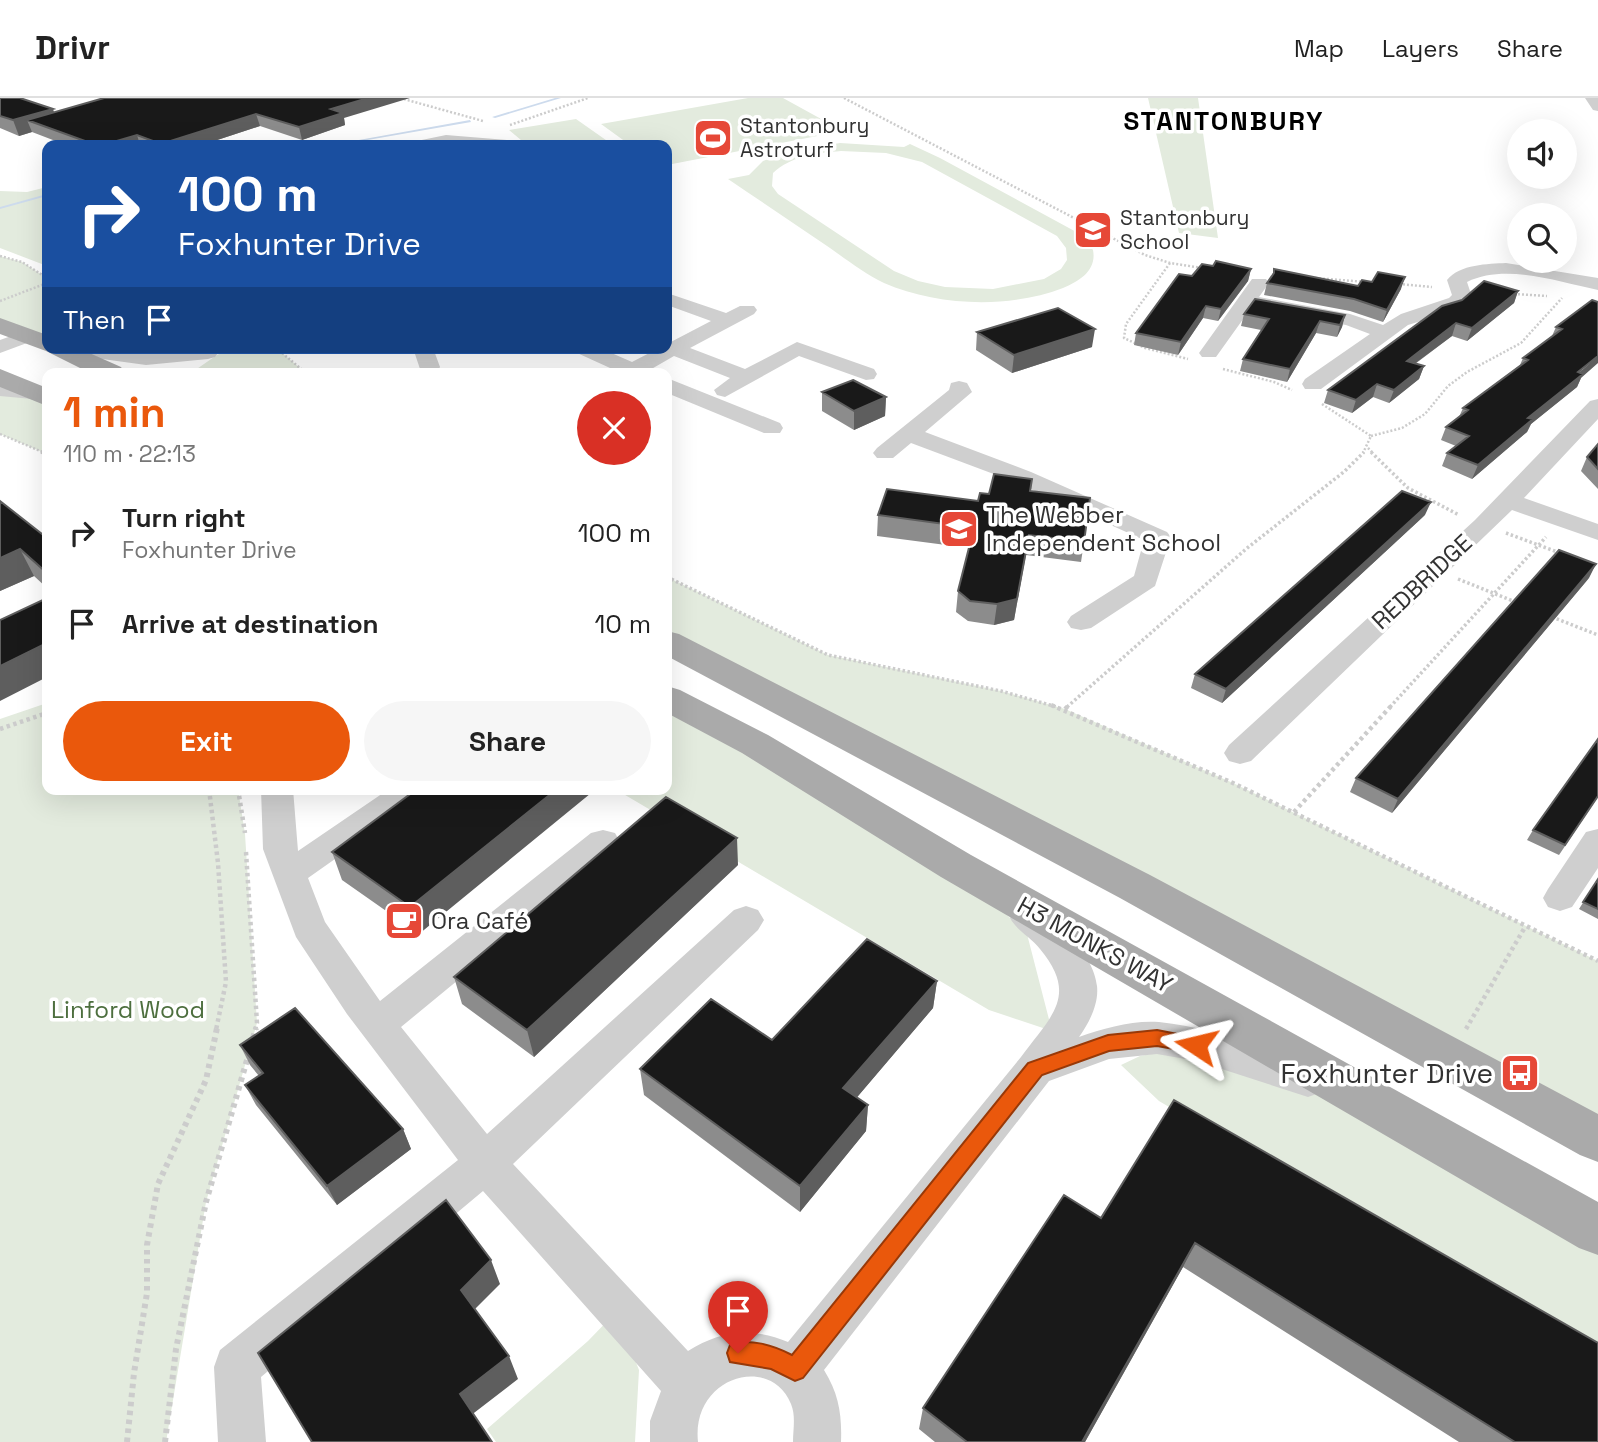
<!DOCTYPE html>
<html lang="en">
<head>
<meta charset="utf-8">
<style>
  :root { --surface:#fff; --page:#f6f6f6; --text:#222; --muted:#767676; --line:#e0e0e0; --accent:#ea580c }
  body { margin:0; font-family:"Space Grotesk",sans-serif; background:var(--page); color:var(--text); height:100vh; display:flex; flex-direction:column; font-size:26px; white-space:nowrap }
  * { box-sizing:border-box; margin:0 }
  p { font-size:23px; color:var(--muted) }
  .icon { flex:none; width:38px; height:38px; fill:none; stroke:currentColor; stroke-width:2; stroke-linecap:round; stroke-linejoin:round }
  .map { position:relative; flex:1; overflow:hidden }
  .panel { position:absolute; left:42px; top:270px; width:630px; height:427px; display:flex; flex-direction:column; background:var(--surface); border-radius:14px; box-shadow:0 7px 28px #0002 }
  .panel>* { flex:none }
  .hud { position:absolute; left:42px; top:42px; width:630px; height:214px; border-radius:14px; box-shadow:0 7px 28px #0002; background:#1a4fa0; color:#fff; overflow:hidden }
  .controls { position:absolute; left:1507px; top:21px; display:grid; gap:14px }
  .controls a { display:grid; place-items:center; width:70px; height:70px; border-radius:50%; background:var(--surface); box-shadow:0 7px 28px #0002; font-size:35px }
  .pin { position:absolute; display:grid; place-items:center; width:60px; height:60px; color:#fff; margin:-72px -30px; border-radius:50% 50% 50% 0; rotate:-45deg; box-shadow:0 0 7px #0007 }
  .pin .icon { rotate:45deg }
  .me { position:absolute; width:77px; margin:-38px; rotate:280deg; stroke-linejoin:round; filter:drop-shadow(0 0 5px #0008) }
  .turn { display:flex; align-items:center; gap:24px; height:147px; padding:0 21px; font-size:32px }
  .turn .icon { width:91px; height:91px; stroke-width:2.5 }
  .turn b { display:block; font-size:49px; line-height:60px }
  .then { display:flex; align-items:center; height:66px; padding:0 21px; background:#0003; gap:14px; font-size:26px }
  .round { display:grid; place-items:center; flex:none; width:74px; height:74px; border-radius:37px; background:var(--page) }
  .head { display:flex; align-items:center; justify-content:space-between; height:119px; padding:0 21px }
  h1 { font-size:42px; font-weight:600; line-height:52px; color:var(--accent) }
  .primary-button { display:flex; gap:14px; margin-top:auto; padding:14px 21px }
  .primary-button a { flex:1; height:80px; border-radius:42px; background:var(--accent); color:#fff; font-size:28px; font-weight:600; line-height:80px; text-align:center }
  .primary-button a+a { background:var(--page); color:var(--text) }
  ul { padding:0; list-style:none }
  li { display:flex; align-items:center; gap:21px; height:91px; padding:0 21px }
  li div { flex:1 }
  li b { display:block; font-size:26px }
  li em { font-style:normal }
  header { display:flex; align-items:center; gap:42px; box-sizing:border-box; height:98px; padding:0 35px; background:var(--surface); border-bottom:2px solid var(--line) }
  header strong { font-size:33px }
  nav { display:flex; gap:38px; margin-inline-start:auto; font-size:24px }
  .map>svg:first-child { display:block }
  .green { fill:#e3ebde; fill-rule:evenodd }
  .lines { fill:none; stroke-linecap:round; stroke-linejoin:round }
  .stream { fill:#cddbed; fill-rule:evenodd }
  .path-far3 { stroke:#ccc; stroke-width:2.5; stroke-dasharray:2 2; stroke-linecap:butt }
  .path-far2 { stroke:#ccc; stroke-width:3.5; stroke-dasharray:2.5 2.5; stroke-linecap:butt }
  .path-far1 { stroke:#ccc; stroke-width:4.5; stroke-dasharray:3.5 3.5; stroke-linecap:butt }
  .path { stroke:#ccc; stroke-width:6; stroke-dasharray:4.5 4.5; stroke-linecap:butt }
  .minor { fill:#cfcfcf; fill-rule:evenodd }
  .major { fill:#aaa; fill-rule:evenodd }
  .wall { fill:#8c8c8c }
  .shaded-wall { fill:#5e5e5e }
  .building { fill:#191919; stroke:#5e5e5e; stroke-width:2 }
  .route { fill:#ea580c; stroke:#983908; stroke-width:2 }
  .labels { text-anchor:middle; stroke-width:7; stroke-linejoin:round; paint-order:stroke }
  .far-poi-label { font-size:21px; fill:#323232; stroke:#fff; text-anchor:start }
  .poi-label { font-size:24px; fill:#323232; stroke:#fff; text-anchor:start }
  .street-label { font-size:24px; fill:#323232; stroke:#fff }
  .park-label { font-size:24px; fill:#4d6f3e; stroke:#fff }
  .far-district-label { font-size:26px; font-weight:bold; letter-spacing:2px; fill:#000; stroke:#fff }
  .near-poi-label { font-size:28px; fill:#323232; stroke:#fff; text-anchor:end }
</style>
</head>
<body>
<header>
<strong>Drivr</strong>
<nav><a>Map</a><a>Layers</a><a>Share</a></nav>
</header>
<div class="map">
<svg width="1598" height="1344" viewBox="0 0 1598 1344">
  <rect width="100%" height="100%" fill="#fff"/>
  <path class="green" d="M748 0H783L843 33 667 67V47H630L601 26Z
    M1148 0H1198L1218 140 1179 135Z
    M576 21 613 47H527L509 32Z
    M840 45 904 49 910 46 940 60 1080 136 1093 152C1097 172 1080 183 1063 190 1009 211 937 208 884 185 865 176 847 162 830 150 796 127 762 104 728 81L749 77 763 63 787 54ZM841 53 886 55 922 64 1057 138 1066 150 1067 162 1061 171 1044 181 993 191 945 189 918 183 894 173 778 96 772 88 773 75C791 58 817 55 841 53Z
    M47 89V168L0 150V93L27 94Z
    M0 158 22 164 47 180V246L0 227Z
    M234 250H276L306 275H191L217 257Z
    M0 291 32 294 47 300V356L0 336Z
    M667 479 828 557 1001 593 1065 611 1233 685 1598 863V1041L838 631 667 544Z
    M667 600 755 646 956 768 1027 836 1052 933 989 912 615 691H667Z
    M47 605V691H238L245 736 257 925 206 1104 166 1344H0V621Z
    M1162 954 1302 980 1598 1132V1264L1159 1003 1121 967 1140 958Z
    M616 1214 639 1272 635 1344H496L487 1331 588 1243Z"/>
  <g class="lines">
    <path class="stream" d="M555 0H561L495 20 492 19Z
      M470 22 471 24 339 47H331Z
      M47 96V98L0 111V109Z"/>
    <path class="path-far3" d="M400 0 483 23
      M844 0 1145 157 1170 165 1202 170
      M510 27 588 0
      M0 158 22 164 47 180
      M1170 165 1126 226 1124 240 1145 250 1188 261
      M1315 180 1366 184
      M1399 186 1432 189
      M1514 196 1547 198
      M0 203 47 185
      M276 250 306 275
      M1223 271 1274 284 1292 292
      M1322 306 1371 338 1363 355
      M0 336 45 355
      M1371 338 1402 330 1425 316 1448 288 1467 274 1521 245 1562 200
      M1368 350 1373 355"/>
    <path class="path-far2" d="M41 354 47 356
      M1371 354 1408 390 1459 417
      M1506 435 1560 455
      M667 479 828 557 1001 593 1057 609
      M1458 481 1518 505
      M1552 519 1598 537
      M1067 609 1246 451 1345 373 1364 354
      M1390 609 1546 439"/>
    <path class="path-far1" d="M1051 607 1233 685 1598 863
      M1065 611 1069 607
      M0 631 47 615
      M209 691 218 765 226 884 216 932
      M238 691 245 735
      M1294 714 1392 607
      M246 754 257 925 255 932
      M1466 931 1525 829"/>
    <path class="path" d="M253 940 256 930
      M127 1344 134 1275 147 1195V1147L158 1086 206 982 217 930
      M165 1344 176 1251 206 1104 249 955"/>
    <path class="minor" d="M1585 0H1598V13L1593 12Z
      M446 37 507 42 515 47H410L412 44Z
      M1506 165 1598 180V192C1558 184 1506 165 1467 184L1472 199 1456 212 1408 227 1321 291H1305L1302 286 1305 281 1370 236 1346 227 1251 210 1216 259H1202L1199 255 1252 181H1266L1269 185 1259 199 1350 216 1383 227 1401 216 1449 200 1452 197 1447 182C1460 166 1488 166 1506 165Z
      M667 195 726 215 740 208H754L757 212 754 216 690 250 745 271 797 244 874 271 877 276 874 281 866 282 799 258 725 299 717 297 714 292 730 280 674 258 648 273 650 275H621L575 254 572 250H600L632 264 659 250H667V246L711 223 667 207Z
      M28 232 35 234 38 238 35 242 0 255V242Z
      M56 250H113L146 255 214 250 218 255 215 259 208 261 146 267 66 256 59 254Z
      M413 250H433L440 269 437 274H421Z
      M667 280 780 325 783 330 780 335H764L667 295Z
      M959 283 967 285 972 294 925 334 1031 374 1167 434 1171 439 1155 488 1091 530 1081 532 1071 530 1067 524 1071 518 1134 478 1144 442 1015 384 911 345 893 360H877L873 355 877 350 949 292 951 285Z
      M0 284 40 289 43 294 40 299 32 301 0 298Z
      M1598 301V321L1524 400 1598 426V442L1512 412 1251 663 1240 666 1229 663 1224 655 1229 647 1475 422 1590 303Z
      M261 691H293L298 753 389 691H428L423 699 308 780 325 824 380 903 591 735 603 732 615 735 620 744 615 753 401 929 487 1036 734 812 746 808 758 812 764 822 758 832 513 1066 688 1253C721 1232 752 1229 788 1244L1021 959C1051 918 1079 898 1040 851 1031 839 1018 834 1010 820L1016 810C1021 809 1026 806 1031 807 1058 813 1095 861 1097 888 1099 906 1089 925 1079 939 1104 930 1133 922 1159 924 1210 929 1274 953 1322 970L1328 982 1322 994 1308 999 1197 963 1157 956 1109 961 1049 983 824 1272C839 1296 842 1317 841 1344H793C793 1331 796 1318 791 1306 770 1255 691 1279 698 1344H650V1323L661 1293 483 1093 261 1279 266 1344H218L214 1269 220 1252 458 1062 347 916 296 839 263 751Z
      M1598 731V770L1572 809 1560 813 1548 809 1543 800 1548 791 1586 734Z"/>
    <path class="major" d="M0 220 47 237V250H78L121 269 125 275H90L46 253 0 236Z
      M0 271 47 290V308L0 289Z
      M667 533 679 536 1150 777 1598 1016V1064L1580 1057 1120 800 667 558Z
      M667 588 680 592 768 637 971 757 1598 1104V1157L1579 1150 941 779 742 655 667 615Z"/>
  </g>
  <path class="wall" d="M0 0 54 14 104 0 344 20 345 27 302 42 260 28 202 47H66L32 34 19 38 0 30Z
    M1213 168 1251 171 1248 183 1218 223 1203 220 1178 257 1134 247 1136 235 1192 178Z
    M1274 171 1358 188 1401 191 1383 224 1350 213 1264 197 1267 185 1272 178Z
    M1518 193 1514 205 1467 243 1452 238 1415 266 1424 268 1419 281 1389 305 1373 299 1352 315 1324 305 1328 292Z
    M1592 202 1581 280 1577 289 1531 326 1527 334 1472 381 1442 368 1447 355 1456 348 1441 342 1446 329 1459 319 1463 310 1520 267 1523 260 1552 238 1556 229Z
    M1244 216 1345 217 1342 229 1337 239 1316 235 1287 284 1240 273 1243 261 1261 232 1241 228Z
    M977 234 1092 249 1012 275 976 252Z
    M822 294 886 299 885 318 854 332 822 313Z
    M1598 346V391L1581 373 1587 359Z
    M1032 381 1031 393 1084 444 1081 464 1026 457 1014 522 994 527 968 523 956 514 958 493 969 450 877 438 878 417 978 403 989 396Z
    M0 403 47 440V490L34 478 0 493Z
    M1425 417 1222 605 1191 590 1195 576Z
    M1589 480 1392 715 1350 694 1356 680Z
    M417 691 419 836 342 782 332 754Z
    M1598 699 1559 757 1527 742 1533 732Z
    M738 767 534 959 462 906 454 879Z
    M1598 781V821L1579 811Z
    M937 883 933 910 857 999 868 1007 866 1033 800 1114 644 997 640 971 772 942Z
    M240 947 403 1031 411 1051 337 1107 256 1007 245 987 259 978 250 967Z
    M1174 1002 1598 1344H1459L1183 1169 1085 1344H935L919 1331 923 1310 1101 1120Z"/>
  <path class="shaded-wall" d="M368 0H410L344 20 345 27 302 42 299 29 331 11Z
    M53 11 58 26 27 22 32 34 19 38 13 22Z
    M256 16 260 28 202 47H161V46Z
    M137 37 140 47H103Z
    M1251 171 1248 183 1218 223 1221 211Z
    M1405 179 1401 191 1383 224 1387 212Z
    M1518 193 1514 205 1467 243 1472 230Z
    M1206 208 1203 220 1178 257 1181 244Z
    M1345 217 1342 229 1337 239 1340 227Z
    M1320 223 1316 235 1287 284 1290 271Z
    M1456 225 1452 238 1402 275 1407 263Z
    M1095 231 1092 249 1012 275 1014 257Z
    M1598 258V265L1581 280 1577 289 1531 326 1527 334 1472 381 1478 367 1528 320Z
    M1424 268 1419 281 1389 305 1394 292Z
    M1377 286 1373 299 1352 315 1356 302Z
    M886 299 885 318 854 332V313Z
    M1431 404 1425 417 1222 605 1226 591Z
    M1029 437 1014 522 994 527 997 506Z
    M20 451 34 478 0 493V460Z
    M1596 466 1589 480 1392 715 1398 701Z
    M47 545V579L0 603V568Z
    M557 691H596L419 836 410 809Z
    M737 740 738 767 534 959 527 932Z
    M937 883 933 910 842 1017 843 990Z
    M868 1007 866 1033 800 1114V1088Z
    M403 1031 411 1051 337 1107 327 1088Z
    M1195 1145 1183 1169 1085 1344H1082Z
    M491 1162 500 1186 471 1215 461 1192Z
    M509 1258 518 1281 470 1318 460 1296Z"/>
  <path class="building" d="M0 0H20L53 11 13 22 0 18Z
    M104 0H368L331 11 343 15 299 29 256 16 161 46 137 37 103 47H96L27 22Z
    M1216 163 1251 171 1221 211 1206 208 1181 244 1136 235 1179 176 1192 178 1202 166 1213 168Z
    M1274 171 1358 188 1362 182 1372 184 1378 174 1405 179 1387 212 1354 201 1267 185 1274 175Z
    M1484 183 1518 193 1472 230 1456 225 1407 263 1424 268 1394 292 1377 286 1356 302 1328 292 1442 208 1462 202Z
    M1255 201 1345 217 1340 227 1320 223 1290 271 1243 261 1269 221 1244 216Z
    M1592 202 1598 204V258L1578 274 1583 276 1528 320 1533 321 1478 367 1447 355 1469 338 1446 329 1468 312 1463 310 1528 262 1523 260 1562 231 1556 229Z
    M1058 210 1095 231 1014 257 977 234Z
    M853 282 886 299 854 313 822 294Z
    M1598 346V371L1587 359Z
    M994 376 1032 381 1030 393 1090 400 1084 444 1029 437 1017 501 997 506 970 503 958 493 974 430 878 417 887 391 978 403 980 395 989 396Z
    M1402 393 1431 404 1226 591 1195 576Z
    M0 403 47 440V475L20 451 0 460Z
    M1559 452 1596 466 1398 701 1356 680Z
    M47 500V545L0 568V522Z
    M1598 641V698L1565 747 1533 732Z
    M417 691H557L410 809 332 754Z
    M666 699 737 740 527 932 454 879Z
    M1598 781V811L1583 804Z
    M867 841 937 883 843 990 868 1007 800 1088 640 971 711 901 772 942Z
    M295 910 403 1031 327 1088 245 987 263 975 240 947Z
    M1174 1002 1598 1245V1344H1515L1195 1145 1082 1344H967L923 1310 1064 1097 1101 1120Z
    M446 1102 491 1162 461 1192 509 1258 460 1296 492 1344H312L258 1255Z"/>
  <path class="route" d="M1157 932 1203 941 1206 947 1203 953 1196 955 1157 948 1109 953 1042 977 803 1280 795 1283 771 1271 730 1264 727 1255 730 1247C748 1239 775 1248 792 1257L1028 965 1108 937Z"/>
  <defs>
    <g id="stadium-square" transform="scale(2.0125)"><rect x="-9" y="-9" width="18" height="18" rx="4" fill="#e64837" stroke="#fff"/><path d="M0-5a6.5 5 0 1 0 0 10a6.5 5 0 1 0 0-10ZM-3.5-1.8h7v3.6h-7Z" fill="#fff"/></g>
    <g id="school-square" transform="scale(2.0125)"><rect x="-9" y="-9" width="18" height="18" rx="4" fill="#e64837" stroke="#fff"/><path d="M0-5L7-2L0 1L-7-2ZM-4 1L0 2.5L4 1V4Q0 6-4 4Z" fill="#fff"/></g>
    <g id="cafe-square" transform="scale(2.0125)"><rect x="-9" y="-9" width="18" height="18" rx="4" fill="#e64837" stroke="#fff"/><path d="M-5.5-4.5H6V0H3Q3 3.5 0 3.5H-2.5Q-5.5 3.5-5.5 0ZM3-3.2v2h1.7v-2ZM-6 4.5H4V6H-6Z" fill="#fff"/></g>
    <g id="bus-square" transform="scale(2.0125)"><rect x="-9" y="-9" width="18" height="18" rx="4" fill="#e64837" stroke="#fff"/><path d="M-5-6H5V4H4V6H2V4H-2V6H-4V4H-5ZM-3.5-4V0h7V-4ZM-3.5 1.2v1.5H-2V1.2ZM2 1.2v1.5H3.5V1.2Z" fill="#fff"/></g>
  </defs>
  <g fill-rule="evenodd">
    <use href="#stadium-square" x="713" y="40"/>
    <use href="#school-square" x="1093" y="132"/>
    <use href="#school-square" x="959" y="431"/>
    <use href="#cafe-square" x="404" y="823"/>
    <use href="#bus-square" x="1520" y="975"/>
  </g>
  <g class="labels">
    <g class="far-poi-label">
      <text x="740" y="35">Stantonbury<tspan x="740" dy="24">Astroturf</tspan></text>
      <text x="1120" y="127">Stantonbury<tspan x="1120" dy="24">School</tspan></text>
    </g>
    <g class="poi-label">
      <text x="986" y="425">The Webber<tspan x="986" dy="28">Independent School</tspan></text>
      <text x="431" y="831">Ora Café</text>
    </g>
    <g class="street-label">
      <text transform="translate(1422 484) rotate(-43)" y="8">REDBRIDGE</text>
      <text transform="translate(1095 847) rotate(29)" y="8">H3 MONKS WAY</text>
    </g>
    <g class="park-label">
      <text x="128" y="920">Linford Wood</text>
    </g>
    <g class="far-district-label">
      <text x="1224" y="32">STANTONBURY</text>
    </g>
    <g class="near-poi-label">
      <text x="1493" y="985">Foxhunter Drive</text>
    </g>
  </g>
</svg>
<div class="controls">
<a><svg class="icon" aria-label="sound" viewBox="0 0 24 24"><path d="M4 9h4l5-4v14l-5-4H4zM17 9q2 3 0 6"/></svg></a>
<a><svg class="icon" aria-label="search" viewBox="0 0 24 24"><circle cx="10" cy="10" r="6"/><path d="M15 15l6 6"/></svg></a>
</div>
<div class="pin" style="left:738px;top:1255px;background:#d93025"><svg class="icon" aria-label="arrive" viewBox="0 0 24 24"><path d="M6 21V4h12l-3 4 3 4H6"/></svg></div>
<svg class="me" style="left:1196px;top:947px" viewBox="-20 -20 40 40"><path d="M0-17L14 15 0 8-14 15z" fill="#ea580c" stroke="#fff" stroke-width="4"/></svg>
<div class="hud">
<div class="turn"><svg class="icon" aria-label="right" viewBox="0 0 24 24"><path d="M7 20v-9h11M14 6l5 5-5 5"/></svg><div><b>100 m</b>Foxhunter Drive</div></div>
<div class="then">Then<svg class="icon" aria-label="arrive" viewBox="0 0 24 24"><path d="M6 21V4h12l-3 4 3 4H6"/></svg></div>
</div>
<section class="panel">
<div class="head"><div><h1>1 min</h1><p>110 m · 22:13</p></div><a class="round" style="background:#d93025;color:#fff"><svg class="icon" aria-label="close" viewBox="0 0 24 24"><path d="M6 6l12 12M18 6L6 18"/></svg></a></div>
<ul>
<li><svg class="icon" aria-label="right" viewBox="0 0 24 24"><path d="M7 20v-9h11M14 6l5 5-5 5"/></svg><div><b>Turn right</b><p>Foxhunter Drive</p></div><em>100 m</em></li>
<li><svg class="icon" aria-label="arrive" viewBox="0 0 24 24"><path d="M6 21V4h12l-3 4 3 4H6"/></svg><div><b>Arrive at destination</b></div><em>10 m</em></li>
</ul>
<div class="primary-button"><a>Exit</a><a>Share</a></div>
</section>
</div>
</body>
</html>
